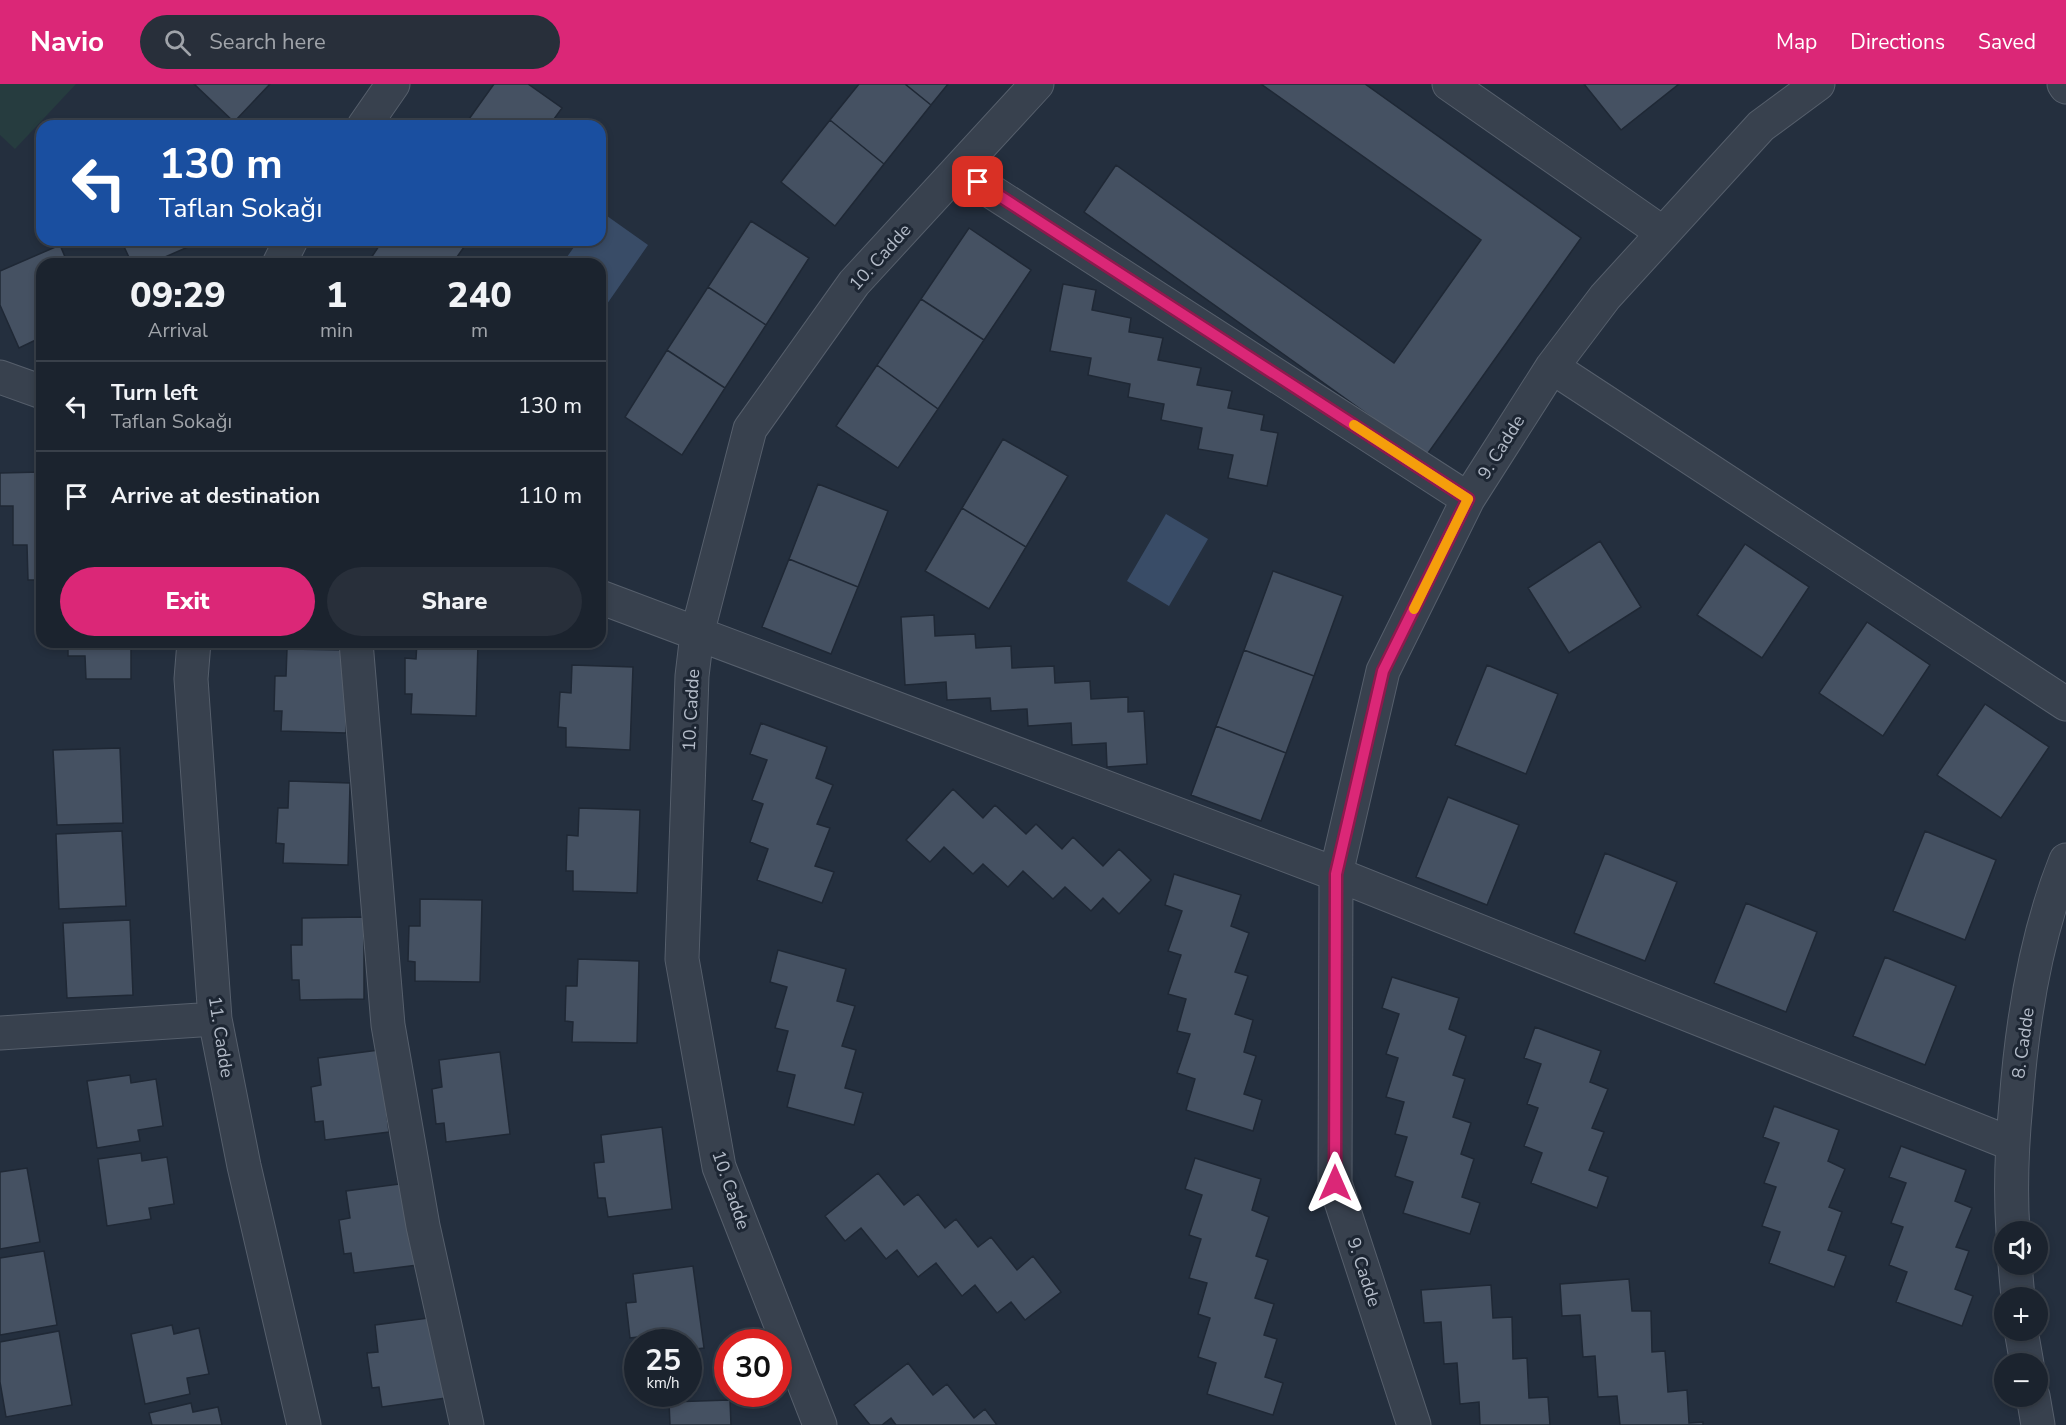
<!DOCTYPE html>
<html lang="en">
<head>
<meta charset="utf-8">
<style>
  :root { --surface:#1b232e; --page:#282f3a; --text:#f1f3f6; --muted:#a0a4aa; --line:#39404a; --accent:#db2777 }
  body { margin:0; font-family:"Nunito Sans",sans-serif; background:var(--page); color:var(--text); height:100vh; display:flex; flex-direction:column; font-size:22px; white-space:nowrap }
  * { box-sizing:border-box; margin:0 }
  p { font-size:20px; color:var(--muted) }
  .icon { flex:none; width:33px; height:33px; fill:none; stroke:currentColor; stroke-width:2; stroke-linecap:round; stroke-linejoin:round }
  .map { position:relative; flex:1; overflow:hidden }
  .details { position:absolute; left:36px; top:174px; width:570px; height:390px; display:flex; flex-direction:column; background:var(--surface); border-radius:18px; box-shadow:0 3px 9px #0003,0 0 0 2px var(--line) }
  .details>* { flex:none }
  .hud { position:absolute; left:36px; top:36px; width:570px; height:126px; border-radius:18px; box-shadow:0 3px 9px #0003,0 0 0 2px var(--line); background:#1a4fa0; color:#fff; overflow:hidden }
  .buttons { position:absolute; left:1994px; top:1137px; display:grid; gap:12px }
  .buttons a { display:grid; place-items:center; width:54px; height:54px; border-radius:50%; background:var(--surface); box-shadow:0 3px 9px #0003,0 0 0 2px var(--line); font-size:30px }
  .speed { position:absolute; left:624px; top:1245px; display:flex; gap:12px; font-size:30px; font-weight:700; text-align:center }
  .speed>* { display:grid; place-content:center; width:78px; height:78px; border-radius:50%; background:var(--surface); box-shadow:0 3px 9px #0003,0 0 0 2px var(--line); line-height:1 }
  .speed small { font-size:15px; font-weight:400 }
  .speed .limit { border:9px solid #d22; background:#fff; color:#111 }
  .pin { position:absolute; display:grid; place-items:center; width:51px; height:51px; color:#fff; margin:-26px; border-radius:12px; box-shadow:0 3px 9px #0006 }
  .me { position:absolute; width:66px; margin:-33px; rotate:0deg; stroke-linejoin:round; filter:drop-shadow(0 0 4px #0008) }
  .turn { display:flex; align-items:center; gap:21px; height:126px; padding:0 24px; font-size:27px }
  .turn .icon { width:78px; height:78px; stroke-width:2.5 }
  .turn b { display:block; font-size:42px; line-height:51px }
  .eta { display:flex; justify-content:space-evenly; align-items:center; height:102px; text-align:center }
  .eta b { font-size:36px; font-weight:800; line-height:42px }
  .action { display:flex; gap:12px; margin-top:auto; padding:12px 24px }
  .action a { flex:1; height:69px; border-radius:36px; background:var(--accent); color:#fff; font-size:24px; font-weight:800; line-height:69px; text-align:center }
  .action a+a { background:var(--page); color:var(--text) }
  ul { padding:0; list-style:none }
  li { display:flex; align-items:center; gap:18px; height:90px; padding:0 24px; border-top:2px solid var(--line) }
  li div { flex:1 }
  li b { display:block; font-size:22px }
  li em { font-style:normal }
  header { display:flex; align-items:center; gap:36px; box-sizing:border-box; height:84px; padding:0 30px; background:var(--accent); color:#fff }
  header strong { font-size:28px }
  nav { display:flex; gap:33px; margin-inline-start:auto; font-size:21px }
  .search { width:420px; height:54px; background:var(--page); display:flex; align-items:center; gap:15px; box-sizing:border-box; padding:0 21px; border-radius:33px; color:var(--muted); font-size:22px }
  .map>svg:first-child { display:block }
  .green { fill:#263c3f }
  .water { fill:#394c67 }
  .building { fill:#455162; stroke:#1f2835; stroke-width:1.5 }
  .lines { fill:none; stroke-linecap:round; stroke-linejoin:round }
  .street-casing { stroke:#565f6c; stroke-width:35 }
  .street { stroke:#38414e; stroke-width:33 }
  .route-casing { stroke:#8e194d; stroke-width:15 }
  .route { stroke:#db2777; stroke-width:10 }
  .slow { stroke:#f59e0b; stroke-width:10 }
  .labels { text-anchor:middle; stroke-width:6; stroke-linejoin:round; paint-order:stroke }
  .street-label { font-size:18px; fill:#b4bcc9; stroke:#1d2633 }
</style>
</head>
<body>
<header>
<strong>Navio</strong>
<div class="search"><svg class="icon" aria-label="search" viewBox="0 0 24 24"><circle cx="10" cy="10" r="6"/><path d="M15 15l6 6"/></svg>Search here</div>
<nav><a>Map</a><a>Directions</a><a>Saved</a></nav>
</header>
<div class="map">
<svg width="2066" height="1341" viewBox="0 0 2066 1341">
  <rect width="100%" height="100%" fill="#242f3e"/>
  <path class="green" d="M0 0H76L15 65 0 51Z"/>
  <path class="water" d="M600 127 648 161 600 230V180H562L579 156H600Z
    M1166 430 1208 455 1169 522 1127 497Z"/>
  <path class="building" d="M194 0H270L234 38Z
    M494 0H528L562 24 549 42H464Z
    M859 0H905L931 21 884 80 830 36Z
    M905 0H948L931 21Z
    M1261 0H1365L1581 154 1426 372 1084 128 1116 81 1394 279 1481 156Z
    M1584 0H1679L1621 46Z
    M830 36 884 80 835 142 781 98Z
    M751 137 809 174 766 241 708 203Z
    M969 144 1031 186 984 256 921 215Z
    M121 156H204L149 180H132Z
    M383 156H469L452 180H378L371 174Z
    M60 161 68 180H42V253L19 264 0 221V187Z
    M1063 200 1096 206 1092 226 1131 234 1129 248 1163 254 1158 276 1201 284 1197 301 1232 307 1228 324 1264 331 1261 346 1278 349 1267 402 1228 394 1233 371 1198 365 1202 344 1161 336 1164 320 1128 313 1130 300 1088 291 1091 274 1050 267Z
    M708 203 766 241 725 304 667 266Z
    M921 215 984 256 938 325 877 281Z
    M667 266 725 304 682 371 625 333Z
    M877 281 938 325 898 384 836 342Z
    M1003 355 1068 392 1026 463 962 424Z
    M42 388V496H28L27 461H13V422H0V389Z
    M818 400 888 427 858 503 789 475Z
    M962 424 1026 463 989 525 925 487Z
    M1600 457 1641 523 1569 569 1528 504Z
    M1745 460 1809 503 1762 574 1697 531Z
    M789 475 858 503 831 570 762 543Z
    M1273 487 1343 512 1314 592 1244 566Z
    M934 531 935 552 975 550 976 564 1011 562 1012 584 1054 582 1055 599 1090 597 1091 615 1128 613V628L1144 627 1147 680 1107 683 1106 659 1072 661 1071 639 1028 642 1027 625 991 627 990 614 947 616 946 598 905 601 901 533Z
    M1867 538 1930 581 1883 652 1819 609Z
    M68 558H131V595H86L85 572H68Z
    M417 558H478L476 632 411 630 412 610H405V574L416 575Z
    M287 565 348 566 346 649 281 647 282 627H274L275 592H286Z
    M1244 566 1314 592 1286 669 1216 642Z
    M572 581 633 583 630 666 566 663V644L558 643 560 608 571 609Z
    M1487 581 1558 610 1526 690 1455 661Z
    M1985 620 2049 663 2001 734 1937 691Z
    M761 639 827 663 816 694 833 701 817 740 830 744 815 782 834 788 822 819 757 796 768 765 750 758 763 720 752 716 767 676 750 670Z
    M1216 642 1286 669 1261 737 1191 711Z
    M120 664 123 739 57 741 53 666Z
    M289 697 350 699 348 781 283 779 284 760 276 759 278 724H288Z
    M953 705 983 734 995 721 1026 750 1036 740 1062 765 1073 753 1103 782 1119 765 1151 796 1119 830 1103 814 1091 827 1065 803 1053 815 1023 787 1008 803 983 780 973 790 944 763 930 778 906 756Z
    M1448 713 1519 741 1487 821 1416 793Z
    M579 724 640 726 637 809 573 807V787H566L567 751 578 752Z
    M122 747 126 822 59 825 56 750Z
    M1925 747 1996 776 1965 856 1893 827Z
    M1605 769 1677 798 1645 877 1574 849Z
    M1174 790 1241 811 1231 842 1249 849 1235 888 1248 892 1235 930 1253 936 1244 968 1256 972 1244 1010 1262 1016 1253 1047 1186 1026 1195 995 1177 989 1190 950 1177 947 1186 915 1168 910 1181 871 1168 867 1182 827 1165 821Z
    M420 815 482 816 480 898 415 897V878L408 877 409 842H420Z
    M1746 819 1817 848 1786 928 1714 899Z
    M364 833V915L300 916 299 896H292L291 861H302V834Z
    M130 836 133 911 67 914 63 839Z
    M778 866 846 885 837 917 855 922 842 962 856 966 845 1004 863 1009 854 1041 787 1023 795 991 777 987 788 947 775 944 787 903 770 898Z
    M1885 873 1956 902 1925 981 1853 952Z
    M578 875 639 877 637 959 572 958 573 938 565 937 566 902H577Z
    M1392 893 1459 914 1449 945 1466 952 1453 991 1465 995 1453 1033 1471 1039 1461 1070 1474 1075 1462 1113 1480 1119 1470 1150 1403 1129 1413 1098 1395 1092 1407 1053 1395 1050 1404 1018 1386 1013 1398 974 1386 970 1399 930 1382 924Z
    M1535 943 1601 967 1590 998 1608 1005 1592 1044 1604 1048 1589 1086 1608 1093 1597 1124 1531 1099 1542 1069 1524 1062 1538 1024 1527 1020 1541 980 1524 974Z
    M379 966 389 1048 325 1056 323 1037 315 1038 311 1003 321 1001 318 974Z
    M500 968 510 1050 446 1058 444 1039 436 1040 432 1005 442 1003 439 976Z
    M130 991 131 999 156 995 163 1042 138 1046 140 1057 97 1064 87 997Z
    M1774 1022 1839 1046 1828 1077 1845 1085 1829 1123 1842 1128 1828 1166 1846 1172 1834 1203 1769 1179 1780 1148 1762 1142 1776 1103 1764 1099 1779 1059 1763 1053Z
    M662 1043 672 1125 608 1133 605 1114H598L594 1079 604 1078 601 1051Z
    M1901 1062 1966 1086 1955 1117 1972 1124 1956 1163 1969 1167 1955 1205 1973 1212 1962 1242 1896 1218 1907 1188 1889 1181 1903 1143 1891 1139 1906 1099 1889 1093Z
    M141 1069 142 1077 167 1073 174 1120 149 1124 151 1135 107 1142 98 1075Z
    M1195 1074 1261 1095 1252 1126 1269 1133 1256 1172 1268 1176 1255 1214 1274 1220 1264 1251 1277 1255 1265 1293 1283 1299 1273 1331 1207 1310 1216 1279 1198 1273 1210 1234 1198 1230 1207 1199 1189 1194 1201 1155 1189 1151 1202 1111 1185 1105Z
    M27 1084 40 1158 0 1165V1088Z
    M878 1089 904 1121 918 1110 945 1144 956 1135 978 1163 991 1153 1017 1186 1033 1172 1061 1208 1025 1236 1011 1218 997 1229 975 1201 962 1212 936 1179 918 1193 897 1166 886 1175 861 1144 845 1157 825 1132Z
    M407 1099 418 1181 354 1189 351 1169 344 1170 339 1136 350 1134 346 1107Z
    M44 1167 57 1241 0 1251V1174Z
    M693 1182 704 1264 688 1266V1258H638L637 1253 630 1254 626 1219 636 1218 633 1190Z
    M1629 1195 1632 1227H1651L1652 1268 1665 1267 1668 1308 1687 1306 1689 1339 1703 1338V1341H1620L1617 1312 1598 1313 1595 1272 1583 1273 1580 1231 1562 1232 1560 1200Z
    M1491 1201 1493 1234 1512 1233 1513 1275 1527 1274 1529 1314 1548 1313 1550 1341H1480L1479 1318 1460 1320 1457 1279 1444 1280 1441 1238 1424 1239 1421 1206Z
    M436 1233 446 1314 382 1323 379 1303 372 1304 367 1269 378 1268 375 1241Z
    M172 1241 174 1250 199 1244 209 1290 187 1294 190 1310 145 1320 131 1250Z
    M59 1247 72 1321 6 1333 0 1298V1258Z
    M908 1279 933 1311 947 1300 974 1334 985 1325 997 1341H896L891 1334 882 1341H870L854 1321Z
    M730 1316 731 1341H670L669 1318Z
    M191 1319 193 1328 218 1323 222 1341H152L149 1329Z"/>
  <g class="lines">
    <g class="street-casing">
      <path id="street" d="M1449 0 1663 149
        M2064 0 2066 3
        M364 42 393 0
        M958 86 1468 415
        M279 180 291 156
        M1552 283 2066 620
        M0 293 42 308
        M600 513 1336 790 2012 1060
        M194 558 191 595 215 935 244 1082 304 1341
        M356 558 388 941 423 1142 467 1341
        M0 949 215 935
        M2013 1148C2010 1105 2012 1061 2016 1019 2022 937 2035 853 2066 776
        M2015 1180 2018 1214
        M2021 1246 2027 1280
        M2033 1312 2038 1341
        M820 1341 719 1083 682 875 692 592 697 550 750 345 854 199 1037 0
        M1414 1341 1335 1099 1336 790 1383 587 1468 415 1552 283 1605 213 1761 42 1818 0"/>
    </g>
    <use href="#street" class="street"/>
  </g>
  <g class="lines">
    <g class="route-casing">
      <path id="route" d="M978 98 1468 415 1383 587 1336 790 1335 1099"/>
    </g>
    <use href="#route" class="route"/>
    <path class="slow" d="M1354 341 1468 415 1414 525"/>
  </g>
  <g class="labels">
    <g class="street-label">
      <text transform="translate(880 173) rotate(-48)" y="6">10. Cadde</text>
      <text transform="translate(1501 363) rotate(-58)" y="6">9. Cadde</text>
      <text transform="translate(691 626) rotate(-87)" y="6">10. Cadde</text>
      <text transform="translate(221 953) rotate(81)" y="6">11. Cadde</text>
      <text transform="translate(2023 959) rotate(-82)" y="6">8. Cadde</text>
      <text transform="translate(731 1106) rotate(71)" y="6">10. Cadde</text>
      <text transform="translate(1364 1188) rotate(72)" y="6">9. Cadde</text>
    </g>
  </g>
</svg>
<div class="buttons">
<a><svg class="icon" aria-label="sound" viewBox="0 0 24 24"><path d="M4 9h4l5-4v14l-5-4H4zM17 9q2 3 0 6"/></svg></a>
<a>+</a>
<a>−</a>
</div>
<div class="speed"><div>25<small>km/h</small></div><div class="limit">30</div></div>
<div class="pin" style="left:978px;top:98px;background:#d93025"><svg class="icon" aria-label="arrive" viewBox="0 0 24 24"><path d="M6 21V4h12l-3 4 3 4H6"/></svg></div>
<svg class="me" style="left:1335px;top:1099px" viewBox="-20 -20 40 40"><path d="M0-17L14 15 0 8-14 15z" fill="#db2777" stroke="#fff" stroke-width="4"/></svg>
<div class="hud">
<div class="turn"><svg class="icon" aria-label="left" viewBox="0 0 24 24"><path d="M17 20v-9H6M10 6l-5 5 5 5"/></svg><div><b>130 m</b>Taflan Sokağı</div></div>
</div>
<section class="details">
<div class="eta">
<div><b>09:29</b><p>Arrival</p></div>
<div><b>1</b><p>min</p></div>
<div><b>240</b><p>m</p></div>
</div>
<ul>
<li><svg class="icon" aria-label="left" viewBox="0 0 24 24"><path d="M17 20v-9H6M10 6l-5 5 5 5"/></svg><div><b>Turn left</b><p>Taflan Sokağı</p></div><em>130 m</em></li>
<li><svg class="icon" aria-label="arrive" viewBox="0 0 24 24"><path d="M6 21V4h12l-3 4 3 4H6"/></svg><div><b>Arrive at destination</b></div><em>110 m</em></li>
</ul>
<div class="action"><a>Exit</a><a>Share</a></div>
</section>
</div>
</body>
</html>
